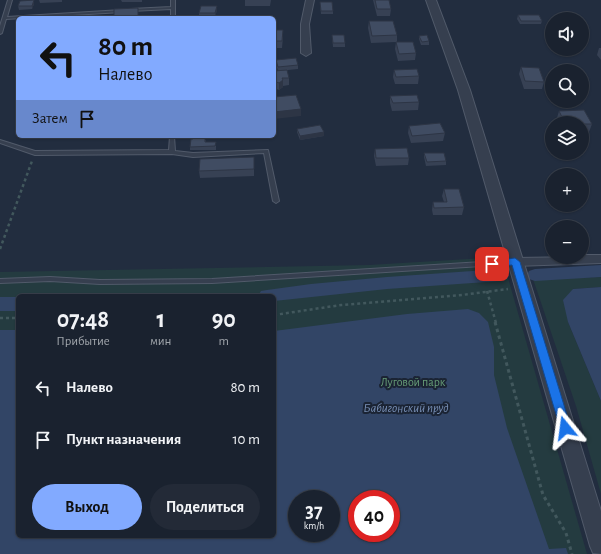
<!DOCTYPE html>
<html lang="ru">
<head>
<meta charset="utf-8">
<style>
  :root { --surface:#1a222f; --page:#232a37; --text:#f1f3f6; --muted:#9fa4aa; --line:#383f4b; --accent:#82aaff }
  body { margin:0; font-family:"Alegreya Sans",sans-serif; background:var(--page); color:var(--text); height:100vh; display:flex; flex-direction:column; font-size:15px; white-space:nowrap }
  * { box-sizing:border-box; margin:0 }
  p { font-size:13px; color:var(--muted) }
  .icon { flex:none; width:22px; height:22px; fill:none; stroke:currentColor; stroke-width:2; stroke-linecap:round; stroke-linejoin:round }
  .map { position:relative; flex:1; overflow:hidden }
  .drawer { position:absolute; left:16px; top:294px; width:260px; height:244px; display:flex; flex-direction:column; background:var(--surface); border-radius:6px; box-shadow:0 1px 3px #0004,0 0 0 1px var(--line) }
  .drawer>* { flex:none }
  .banner { position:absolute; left:16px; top:16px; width:260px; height:122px; border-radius:6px; box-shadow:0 1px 3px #0004,0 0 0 1px var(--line); background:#82aaff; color:#111; overflow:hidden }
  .buttons { position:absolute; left:545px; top:12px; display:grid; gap:8px }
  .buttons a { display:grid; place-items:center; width:44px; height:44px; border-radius:50%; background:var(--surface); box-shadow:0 1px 3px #0004,0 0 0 1px var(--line); font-size:20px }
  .speed { position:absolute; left:288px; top:490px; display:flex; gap:8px; font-size:20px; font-weight:700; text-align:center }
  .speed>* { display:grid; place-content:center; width:52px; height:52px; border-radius:50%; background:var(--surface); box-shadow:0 1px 3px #0004,0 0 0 1px var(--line); line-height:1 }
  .speed small { font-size:10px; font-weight:400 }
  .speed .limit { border:6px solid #d22; background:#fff; color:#111 }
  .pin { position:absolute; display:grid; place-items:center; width:34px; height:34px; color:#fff; margin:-17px; border-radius:8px; box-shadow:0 2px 6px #0006 }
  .me { position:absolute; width:44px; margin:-22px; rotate:344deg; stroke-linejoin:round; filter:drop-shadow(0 0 3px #0008) }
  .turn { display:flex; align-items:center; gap:14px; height:84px; padding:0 16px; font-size:18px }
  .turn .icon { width:52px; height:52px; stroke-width:2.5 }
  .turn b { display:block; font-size:28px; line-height:34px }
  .then { display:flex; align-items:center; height:38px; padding:0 16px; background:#0003; gap:8px; font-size:15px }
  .eta { display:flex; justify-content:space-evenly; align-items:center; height:68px; text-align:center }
  .eta b { font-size:24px; font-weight:700; line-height:28px }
  .cta { display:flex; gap:8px; margin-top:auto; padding:8px 16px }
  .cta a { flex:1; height:46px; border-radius:24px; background:var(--accent); color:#111; font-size:16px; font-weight:700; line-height:46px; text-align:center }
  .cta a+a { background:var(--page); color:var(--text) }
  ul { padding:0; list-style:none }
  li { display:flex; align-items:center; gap:12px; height:52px; padding:0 16px }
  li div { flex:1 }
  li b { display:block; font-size:15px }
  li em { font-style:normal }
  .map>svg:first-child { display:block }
  .green { fill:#243b40; fill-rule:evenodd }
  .water { fill:#324566; fill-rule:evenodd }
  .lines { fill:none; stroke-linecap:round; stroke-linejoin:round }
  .canal { fill:#324566; fill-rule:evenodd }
  .service-casing { stroke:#515a6a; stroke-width:2 }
  .minor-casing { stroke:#515a6a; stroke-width:2 }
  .tertiary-casing { stroke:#515a6a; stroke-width:2 }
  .path-far1 { stroke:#42585d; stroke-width:2.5; stroke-dasharray:3 3; stroke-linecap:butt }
  .path { stroke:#42585d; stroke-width:3; stroke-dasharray:3.5 3.5; stroke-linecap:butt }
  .service { fill:#363f4f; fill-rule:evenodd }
  .minor { fill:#363f4f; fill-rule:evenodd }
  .tertiary { fill:#363f4f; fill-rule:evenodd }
  .wall { fill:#374154 }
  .shaded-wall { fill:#2d3545 }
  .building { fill:#404c62; stroke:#2d3545 }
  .route { fill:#1a73e8; stroke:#114b97 }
  .labels { text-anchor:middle; stroke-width:4; stroke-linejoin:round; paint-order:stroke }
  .park-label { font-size:12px; fill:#679d77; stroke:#1b2434 }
  .water-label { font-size:13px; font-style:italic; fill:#778eb4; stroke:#1b2434 }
</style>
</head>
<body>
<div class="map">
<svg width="601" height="554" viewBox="0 0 601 554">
  <rect width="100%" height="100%" fill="#222d3f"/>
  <path class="green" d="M502 257 587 554H0V272L369 265ZM18 296H274V536H18ZM297 499H331V533H297ZM357 499H391V533H357Z
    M601 277V287L573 289 568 322 601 401V494L576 406 533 279Z"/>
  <path class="water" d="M601 287V401L568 322 563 300 573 289Z
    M468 309 479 313 488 322 494 347V375L507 428 549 549 566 548 568 554H0V330H18V536H274V331L407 314ZM297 499H331V533H297ZM357 499H391V533H357Z"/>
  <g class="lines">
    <path class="canal" d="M601 265V277L535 281 529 279 527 275 529 271 535 269Z
      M501 269 507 271 509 275 507 279 501 281 387 289 274 301V296H258L261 291 267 290 311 284 387 277Z
      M0 297H18V311H0Z"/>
    <g class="service-casing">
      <path id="service" d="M8 0H12L7 17 122 10 124 11 122 12 6 19 2 33 0 34V26Z
        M171 0H175V18H171V9L131 11 129 10 131 9 171 7Z
        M170 136H174L175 151 193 153 268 150 279 201 276 203 273 201 264 153 193 157 172 154 35 155 0 143V140L35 151 169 150Z
        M515 260 518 262 515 264 212 283 100 284 50 281 0 283V279L50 277 100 280 212 279Z"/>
    </g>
    <g class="minor-casing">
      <path id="minor" d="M306 0H314L309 24 311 53 306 56 301 53V24Z
        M582 255H601V263L515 266 510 265 509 262 510 259 515 258 582 257Z"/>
    </g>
    <g class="tertiary-casing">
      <path id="tertiary" d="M426 0H436L470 90 601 511V554L593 553 590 546 458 90Z"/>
    </g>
    <path class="path-far1" d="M0 249 32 161
      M487 291 496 323
      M274 315 341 305 462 295 508 289
      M0 318H18"/>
    <path class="path" d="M495 322 543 495 566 533 572 554"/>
    <use href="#service" class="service"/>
    <use href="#minor" class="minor"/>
    <use href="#tertiary" class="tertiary"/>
  </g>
  <path class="wall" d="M34 0V4L32 9 19 10 18 6Z
    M39 0H62V2L40 3Z
    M121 0H142V2H122Z
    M245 0H271L270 6H245Z
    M373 0H389L391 9 390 16H377Z
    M320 2 333 11V14H321Z
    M217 10 215 17 199 16V13Z
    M518 15 542 21 541 24H520L517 19Z
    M369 21 397 35V42L416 53 415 60 398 61 395 49 396 42 371 43 368 28Z
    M274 30 283 37 282 48H274Z
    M332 35 345 43V47H333Z
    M419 36 429 41V45H421L419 39Z
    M599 48H601V60L597 55Z
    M276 60 298 65V69L278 71 276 64Z
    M521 67 544 82 542 89H524L519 74Z
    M394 70 419 76 418 84H395L393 77Z
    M274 71 289 78V85L283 86V87L279 90 274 88Z
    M390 96 419 102 418 110 392 111 390 103Z
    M559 111 592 124 589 132H582V123H559L557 118Z
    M409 126 445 133 443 141 411 143 408 133Z
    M297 129 324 132V136L300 140 297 132Z
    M206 140V142L216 146V150H190V147Z
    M375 149 409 158 408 165 376 166 374 156Z
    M424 153 446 161V165L426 166 424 157Z
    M254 157V176L200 178 199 171Z
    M444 189 464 207 462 215H433L432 210 433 202H444L442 196Z"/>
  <path class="shaded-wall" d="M34 0V4L32 9V6Z
    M217 6V10L215 17V13Z
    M283 80V87L279 90V83Z
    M301 109V116L274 119V112Z
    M324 132V136L300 140V136Z"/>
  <path class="building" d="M34 0 32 6H18L20 1Z
    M375 0H389L391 9H377Z
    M320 2H332L333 11H321Z
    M201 6H217L215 13H199Z
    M138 8V18H114V9Z
    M518 15H539L542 21H521Z
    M369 21H393L397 35 372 36Z
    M274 30H283L282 41H274Z
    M332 35H344L345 43H333Z
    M427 35 429 41 422 42 419 36Z
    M396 42H413L416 53 399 54Z
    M296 58 298 65 278 67 276 60Z
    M521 67 539 68 544 82 525 81Z
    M417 69 419 76 396 77 394 70Z
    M287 70 289 78H282L283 80 279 83 274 81V71Z
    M296 95 301 109 274 112V97Z
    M417 95 419 102 393 103 390 96Z
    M584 110 592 124H582V123H565L559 111Z
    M440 123 445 133 412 136 409 126Z
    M320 125 324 132 300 136 297 129Z
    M205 136V142H216L215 146 190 147 191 139H193L194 137Z
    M407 148 409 158H376L375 149Z
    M424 153H444L446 161 427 162Z
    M254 157V169L199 171 200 159Z
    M444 189H459L464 207 434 208 433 202H447Z"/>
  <path class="route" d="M515 258 520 262 571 428 569 432 565 433 561 432 560 428 512 265 492 267 487 264 492 261Z"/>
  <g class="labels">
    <g class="park-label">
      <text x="413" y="386">Луговой парк</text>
    </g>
    <g class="water-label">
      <text x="406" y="412">Бабигонский пруд</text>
    </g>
  </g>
</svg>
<div class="buttons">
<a><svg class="icon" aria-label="sound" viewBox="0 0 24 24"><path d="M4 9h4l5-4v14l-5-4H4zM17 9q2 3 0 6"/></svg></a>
<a><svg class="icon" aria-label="search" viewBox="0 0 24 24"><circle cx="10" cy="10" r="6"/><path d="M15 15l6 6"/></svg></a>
<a><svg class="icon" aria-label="layers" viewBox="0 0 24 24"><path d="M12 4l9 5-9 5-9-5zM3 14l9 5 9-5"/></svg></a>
<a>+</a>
<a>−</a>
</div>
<div class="speed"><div>37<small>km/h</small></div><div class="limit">40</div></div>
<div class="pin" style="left:492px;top:264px;background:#d93025"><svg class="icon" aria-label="arrive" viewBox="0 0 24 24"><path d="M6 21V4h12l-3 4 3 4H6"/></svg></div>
<svg class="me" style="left:565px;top:428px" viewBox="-20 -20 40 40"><path d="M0-17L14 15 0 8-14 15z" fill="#1a73e8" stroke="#fff" stroke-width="4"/></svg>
<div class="banner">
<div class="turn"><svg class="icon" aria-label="left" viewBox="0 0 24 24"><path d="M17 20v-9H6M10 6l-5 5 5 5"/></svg><div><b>80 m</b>Налево</div></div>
<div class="then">Затем<svg class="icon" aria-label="arrive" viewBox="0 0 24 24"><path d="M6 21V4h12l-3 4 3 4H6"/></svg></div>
</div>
<section class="drawer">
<div class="eta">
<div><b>07:48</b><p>Прибытие</p></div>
<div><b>1</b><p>мин</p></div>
<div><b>90</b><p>m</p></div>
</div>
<ul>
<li><svg class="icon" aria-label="left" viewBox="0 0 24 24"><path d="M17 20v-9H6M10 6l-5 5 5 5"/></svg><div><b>Налево</b></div><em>80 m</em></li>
<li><svg class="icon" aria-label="arrive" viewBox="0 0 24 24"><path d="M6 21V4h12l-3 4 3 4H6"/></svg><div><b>Пункт назначения</b></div><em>10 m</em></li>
</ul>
<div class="cta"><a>Выход</a><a>Поделиться</a></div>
</section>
</div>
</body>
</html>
